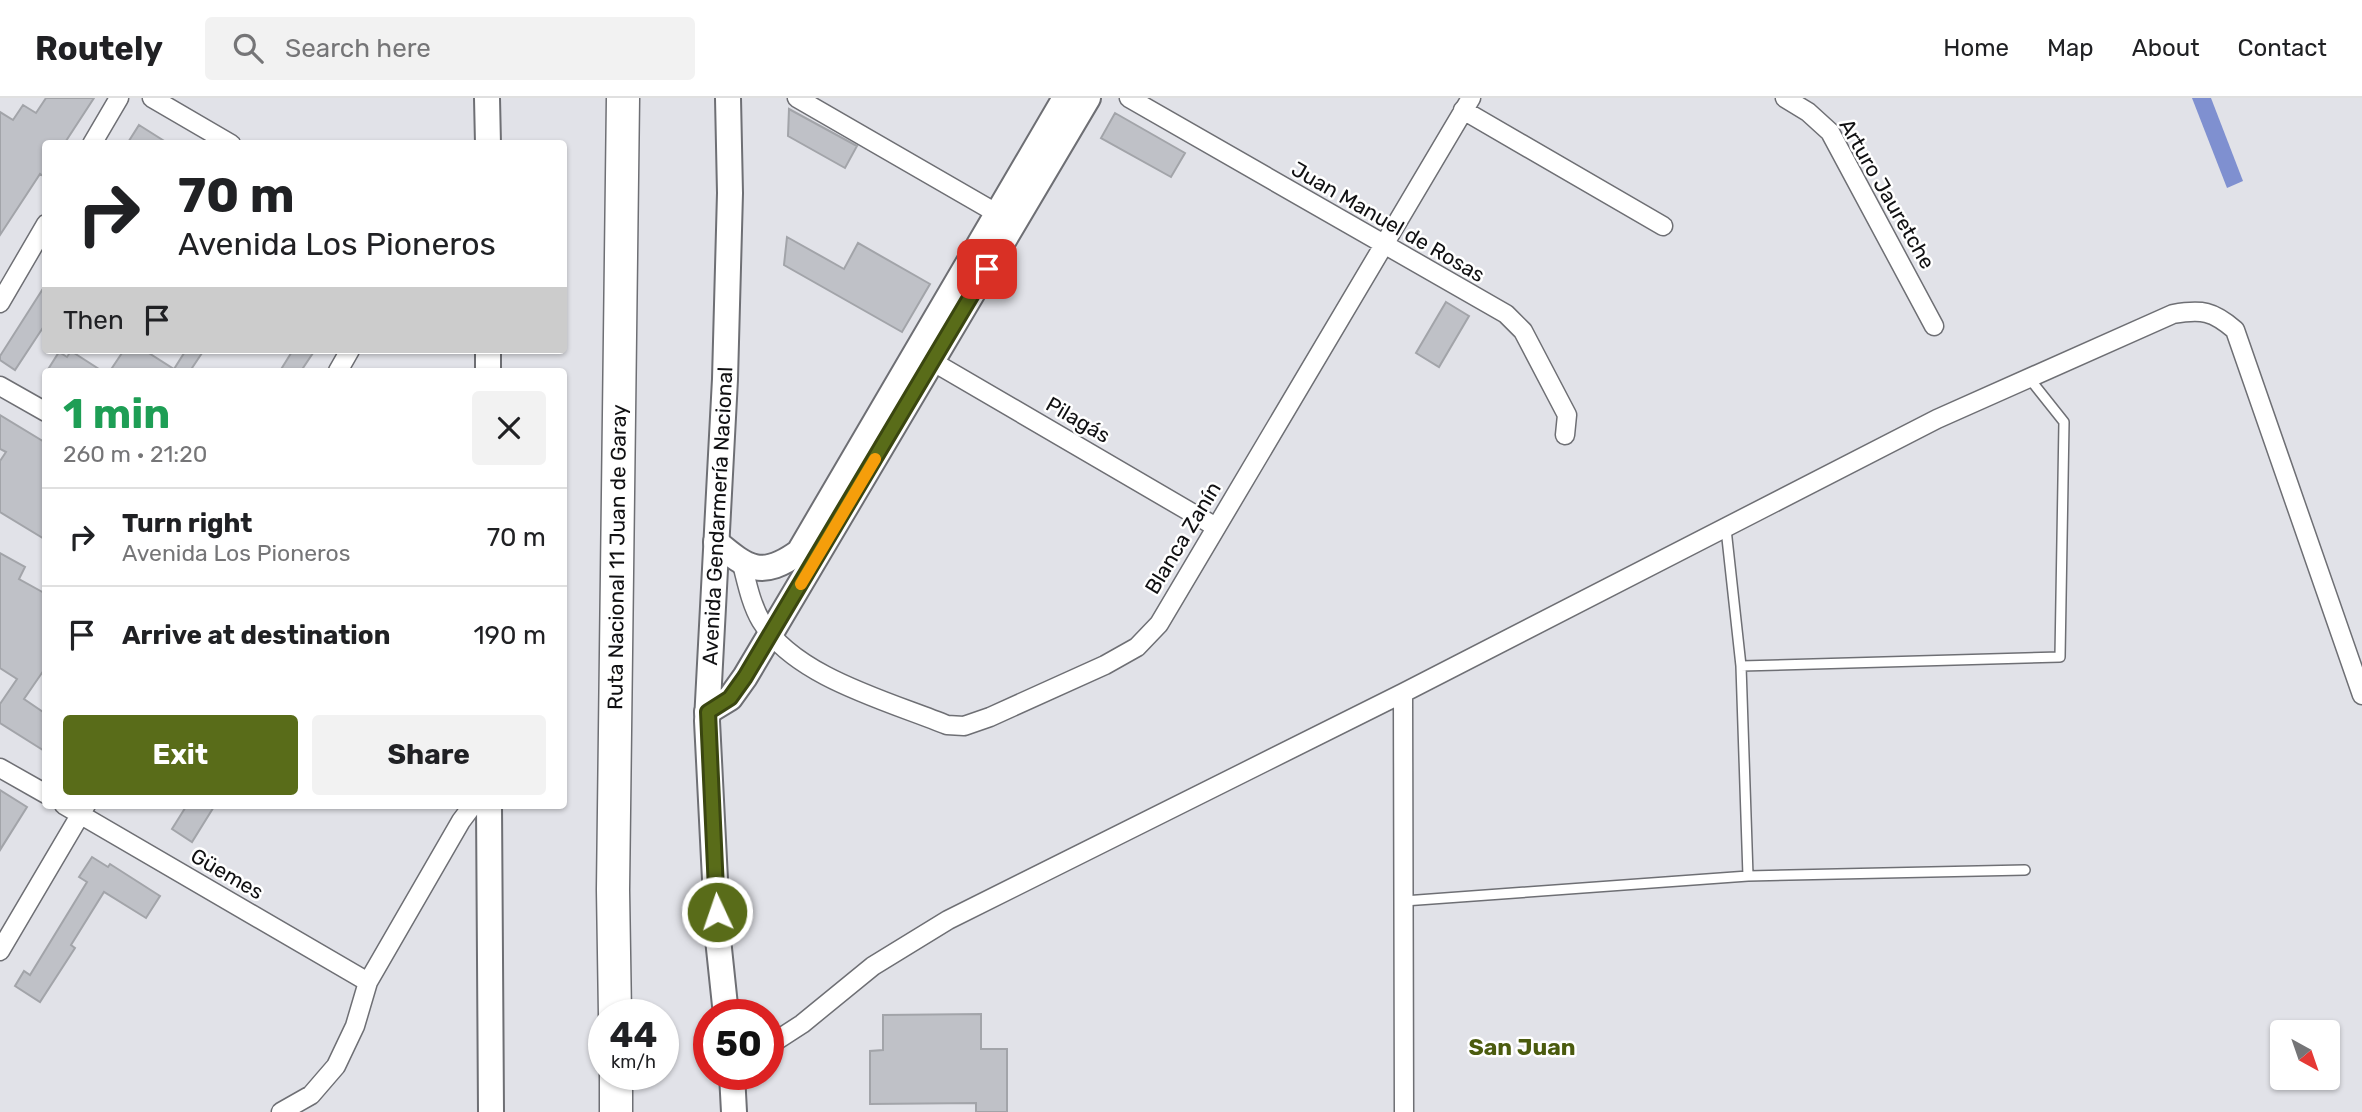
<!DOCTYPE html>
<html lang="en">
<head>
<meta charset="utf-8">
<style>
  :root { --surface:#fff; --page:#f2f2f2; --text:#202124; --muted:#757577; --line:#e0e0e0; --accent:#596c19 }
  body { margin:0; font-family:Rubik,sans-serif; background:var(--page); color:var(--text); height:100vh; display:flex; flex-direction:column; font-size:26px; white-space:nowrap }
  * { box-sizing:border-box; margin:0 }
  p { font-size:23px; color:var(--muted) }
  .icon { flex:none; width:38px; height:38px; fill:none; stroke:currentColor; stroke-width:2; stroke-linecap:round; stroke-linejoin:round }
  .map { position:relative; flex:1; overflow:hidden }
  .details { position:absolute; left:42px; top:270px; width:525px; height:441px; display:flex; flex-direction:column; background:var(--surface); border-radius:7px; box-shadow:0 2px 5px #0004 }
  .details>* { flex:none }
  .guide { position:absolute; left:42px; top:42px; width:525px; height:214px; border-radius:7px; box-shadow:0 2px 5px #0004; background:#fff; color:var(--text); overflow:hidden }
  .needle { width:46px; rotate:140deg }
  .controls { position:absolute; left:2270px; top:922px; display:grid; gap:14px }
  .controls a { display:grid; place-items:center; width:70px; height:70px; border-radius:7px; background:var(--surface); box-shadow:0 2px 5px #0004; font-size:35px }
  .speed { position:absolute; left:588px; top:901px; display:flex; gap:14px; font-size:35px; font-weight:700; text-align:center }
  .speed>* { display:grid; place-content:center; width:91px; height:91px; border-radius:50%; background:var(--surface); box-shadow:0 2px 5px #0004; line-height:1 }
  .speed small { font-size:18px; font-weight:400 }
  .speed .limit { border:10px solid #d22; background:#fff; color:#111 }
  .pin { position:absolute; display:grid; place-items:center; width:60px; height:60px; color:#fff; margin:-30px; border-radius:14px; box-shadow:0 4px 10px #0006 }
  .me { position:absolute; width:77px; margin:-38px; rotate:357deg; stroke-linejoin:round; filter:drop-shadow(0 0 5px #0008) }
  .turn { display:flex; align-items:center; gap:24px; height:147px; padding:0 21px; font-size:32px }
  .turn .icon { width:91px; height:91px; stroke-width:2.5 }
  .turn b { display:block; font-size:49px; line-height:60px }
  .then { display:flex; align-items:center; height:66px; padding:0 21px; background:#0003; gap:14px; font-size:26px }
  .round { display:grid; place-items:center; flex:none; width:74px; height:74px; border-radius:7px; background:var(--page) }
  .overview { display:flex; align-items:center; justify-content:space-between; height:119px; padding:0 21px }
  h1 { font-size:42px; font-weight:700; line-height:52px; color:#1e9e55 }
  .action { display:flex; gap:14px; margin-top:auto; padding:14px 21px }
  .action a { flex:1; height:80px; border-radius:7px; background:var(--accent); color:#fff; font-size:28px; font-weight:700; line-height:80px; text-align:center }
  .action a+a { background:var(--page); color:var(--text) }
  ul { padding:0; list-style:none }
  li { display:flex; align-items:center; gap:21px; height:98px; padding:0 21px; border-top:2px solid var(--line) }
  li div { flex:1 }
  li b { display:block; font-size:26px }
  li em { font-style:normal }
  header { display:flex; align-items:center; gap:42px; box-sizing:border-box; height:98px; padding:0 35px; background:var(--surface); border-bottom:2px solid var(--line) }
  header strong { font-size:33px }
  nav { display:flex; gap:38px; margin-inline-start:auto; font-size:24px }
  .search { width:490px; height:63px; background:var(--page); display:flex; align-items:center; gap:18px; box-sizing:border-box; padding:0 24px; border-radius:7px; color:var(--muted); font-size:26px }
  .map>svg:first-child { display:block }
  .water { fill:#7f90d0 }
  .building { fill:#bfc1c7; stroke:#a2a4a9; stroke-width:2 }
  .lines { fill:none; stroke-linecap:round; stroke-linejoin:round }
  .lane-casing { stroke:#6e6f74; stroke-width:12 }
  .street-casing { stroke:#6e6f74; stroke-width:21 }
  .secondary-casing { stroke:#6e6f74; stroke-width:28 }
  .highway-casing { stroke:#6e6f74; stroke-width:35 }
  .lane { stroke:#fff; stroke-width:9 }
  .street { stroke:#fff; stroke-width:18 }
  .secondary { stroke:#fff; stroke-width:24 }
  .highway { stroke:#fff; stroke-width:32 }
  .route-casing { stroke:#3a4610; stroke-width:18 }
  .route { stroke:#596c19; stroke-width:12 }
  .slow { stroke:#f59e0b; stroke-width:12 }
  .labels { text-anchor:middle; stroke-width:5; stroke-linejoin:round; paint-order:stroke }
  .street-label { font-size:21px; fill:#101012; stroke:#fff }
  .neighbourhood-label { font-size:23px; font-weight:bold; fill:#4b5b0e; stroke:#fff }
</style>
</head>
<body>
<header>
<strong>Routely</strong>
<div class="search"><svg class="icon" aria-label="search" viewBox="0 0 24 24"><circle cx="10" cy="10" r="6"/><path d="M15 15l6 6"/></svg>Search here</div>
<nav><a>Home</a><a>Map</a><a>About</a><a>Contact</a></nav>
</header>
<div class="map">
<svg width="2362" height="1014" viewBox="0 0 2362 1014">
  <rect width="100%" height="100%" fill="#e1e2e8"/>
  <path class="water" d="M2192 0H2211L2243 83 2227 90Z"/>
  <path class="building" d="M46 0H94L64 46H46V80L40 76 0 137V14L13 22 23 7 36 15Z
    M789 11 857 48 845 70 788 38Z
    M1115 15 1185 55 1171 79 1101 40Z
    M139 27 169 46H127Z
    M787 139 844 171 858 145 930 186 902 234 784 167Z
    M46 186V225L15 272 0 262V258Z
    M1446 204 1469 218 1439 269 1416 255Z
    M124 252H144L174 271 186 252H204L190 273H110Z
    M293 252H315L301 273H280Z
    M71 253 102 273H47L59 254 67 259Z
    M0 317 46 345V442L0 414V363L6 354 0 351Z
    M0 455 25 469 19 481 46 496V569L24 601 46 616V654L0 625V606L17 581 0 570Z
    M0 692 27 709 0 752Z
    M187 707H215L192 744 172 731Z
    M92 759 108 769 110 766 160 798 146 820 104 794 71 847 75 850 40 904 15 888 24 873 30 877 87 784 79 779Z
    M981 916V951H1007V1014H976V1005L870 1006V953L883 952V917Z"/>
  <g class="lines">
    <g class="lane-casing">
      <path id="lane" d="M1741 568 2060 559 2064 324 2029 280
        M1748 778 2025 772
        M1404 803 1748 778 1741 568 1726 431"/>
    </g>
    <g class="street-casing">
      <path id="street" d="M152 0 231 46
        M797 0 1005 120
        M1129 0 1506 216 1523 233 1567 317 1565 337
        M1785 0 1808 14 1830 34 1934 228
        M1463 12 1663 128
        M92 46 119 0
        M0 205 46 126
        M923 258 1216 429
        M338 273 350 252
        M0 288 46 314
        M742 466C747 485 751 506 761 523 795 579 888 603 947 627L964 628 990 619 1105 567 1137 549 1159 526 1471 0
        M1403 595 1404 1014
        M0 670 46 696
        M64 707 368 884
        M0 853 86 707
        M768 948 802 926 873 868 948 822 1403 595 1937 321 2173 216C2202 211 2213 213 2235 232L2362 597
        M281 1014 311 997 336 968 355 928 368 884 461 723 473 707"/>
    </g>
    <g class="secondary-casing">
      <g id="secondary">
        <path d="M487 0 488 46"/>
        <path d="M488 273V252"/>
        <path d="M716 444C748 471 762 481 799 454L1065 0"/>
        <path d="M707 614 730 600 745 579 1088 0"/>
        <path d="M489 707 491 1014"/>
        <path id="s1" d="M726 917 718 841 707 623 725 281 730 95 728 0"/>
        <path d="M732 976 734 1014"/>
      </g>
    </g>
    <g class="highway-casing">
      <g id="highway">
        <path id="s2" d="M615 917 613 792 623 0"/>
        <path d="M616 976V1014"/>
      </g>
    </g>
    <use href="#lane" class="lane"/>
    <use href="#street" class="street"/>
    <use href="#secondary" class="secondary"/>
    <use href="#highway" class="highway"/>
  </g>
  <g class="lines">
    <g class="route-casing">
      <path id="route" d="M717 814 708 614 730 600 745 579 987 171"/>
    </g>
    <use href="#route" class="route"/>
    <path class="slow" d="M801 486 875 361"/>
  </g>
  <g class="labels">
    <g class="street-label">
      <text transform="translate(1887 96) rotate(60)" y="7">Arturo Jauretche</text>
      <text transform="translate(1388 124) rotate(30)" y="7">Juan Manuel de Rosas</text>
      <text transform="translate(1078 322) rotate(30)" y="7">Pilagás</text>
      <text dy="7" stroke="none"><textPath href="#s1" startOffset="500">Avenida Gendarmería Nacional</textPath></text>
      <text transform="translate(1183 440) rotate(-59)" y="7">Blanca Zanín</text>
      <text dy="7" stroke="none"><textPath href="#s2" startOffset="458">Ruta Nacional 11 Juan de Garay</textPath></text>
      <text transform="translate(227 776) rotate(30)" y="7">Güemes</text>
    </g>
    <g class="neighbourhood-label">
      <text x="1522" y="957">San Juan</text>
    </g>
  </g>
</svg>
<div class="controls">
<a><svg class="needle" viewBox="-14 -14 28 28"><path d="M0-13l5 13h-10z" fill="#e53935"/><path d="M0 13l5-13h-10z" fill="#757577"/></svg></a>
</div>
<div class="speed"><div>44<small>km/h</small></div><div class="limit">50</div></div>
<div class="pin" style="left:987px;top:171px;background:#d93025"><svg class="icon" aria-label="arrive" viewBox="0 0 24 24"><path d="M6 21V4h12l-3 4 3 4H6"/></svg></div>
<svg class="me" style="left:717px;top:814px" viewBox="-20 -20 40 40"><circle r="17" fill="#596c19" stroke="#fff" stroke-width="3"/><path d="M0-11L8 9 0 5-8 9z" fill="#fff"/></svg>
<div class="guide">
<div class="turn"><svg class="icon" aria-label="right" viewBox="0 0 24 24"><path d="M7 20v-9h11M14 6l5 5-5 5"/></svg><div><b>70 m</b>Avenida Los Pioneros</div></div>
<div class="then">Then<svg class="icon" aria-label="arrive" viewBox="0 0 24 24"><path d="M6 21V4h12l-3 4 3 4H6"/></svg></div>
</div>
<section class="details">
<div class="overview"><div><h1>1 min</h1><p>260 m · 21:20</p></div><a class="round"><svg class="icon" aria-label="close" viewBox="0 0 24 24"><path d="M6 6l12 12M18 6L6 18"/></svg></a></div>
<ul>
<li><svg class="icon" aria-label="right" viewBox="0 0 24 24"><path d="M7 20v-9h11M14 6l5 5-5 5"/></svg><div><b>Turn right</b><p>Avenida Los Pioneros</p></div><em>70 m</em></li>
<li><svg class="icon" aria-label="arrive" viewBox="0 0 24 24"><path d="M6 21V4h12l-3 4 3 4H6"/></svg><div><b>Arrive at destination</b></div><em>190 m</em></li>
</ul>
<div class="action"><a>Exit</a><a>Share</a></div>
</section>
</div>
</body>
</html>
